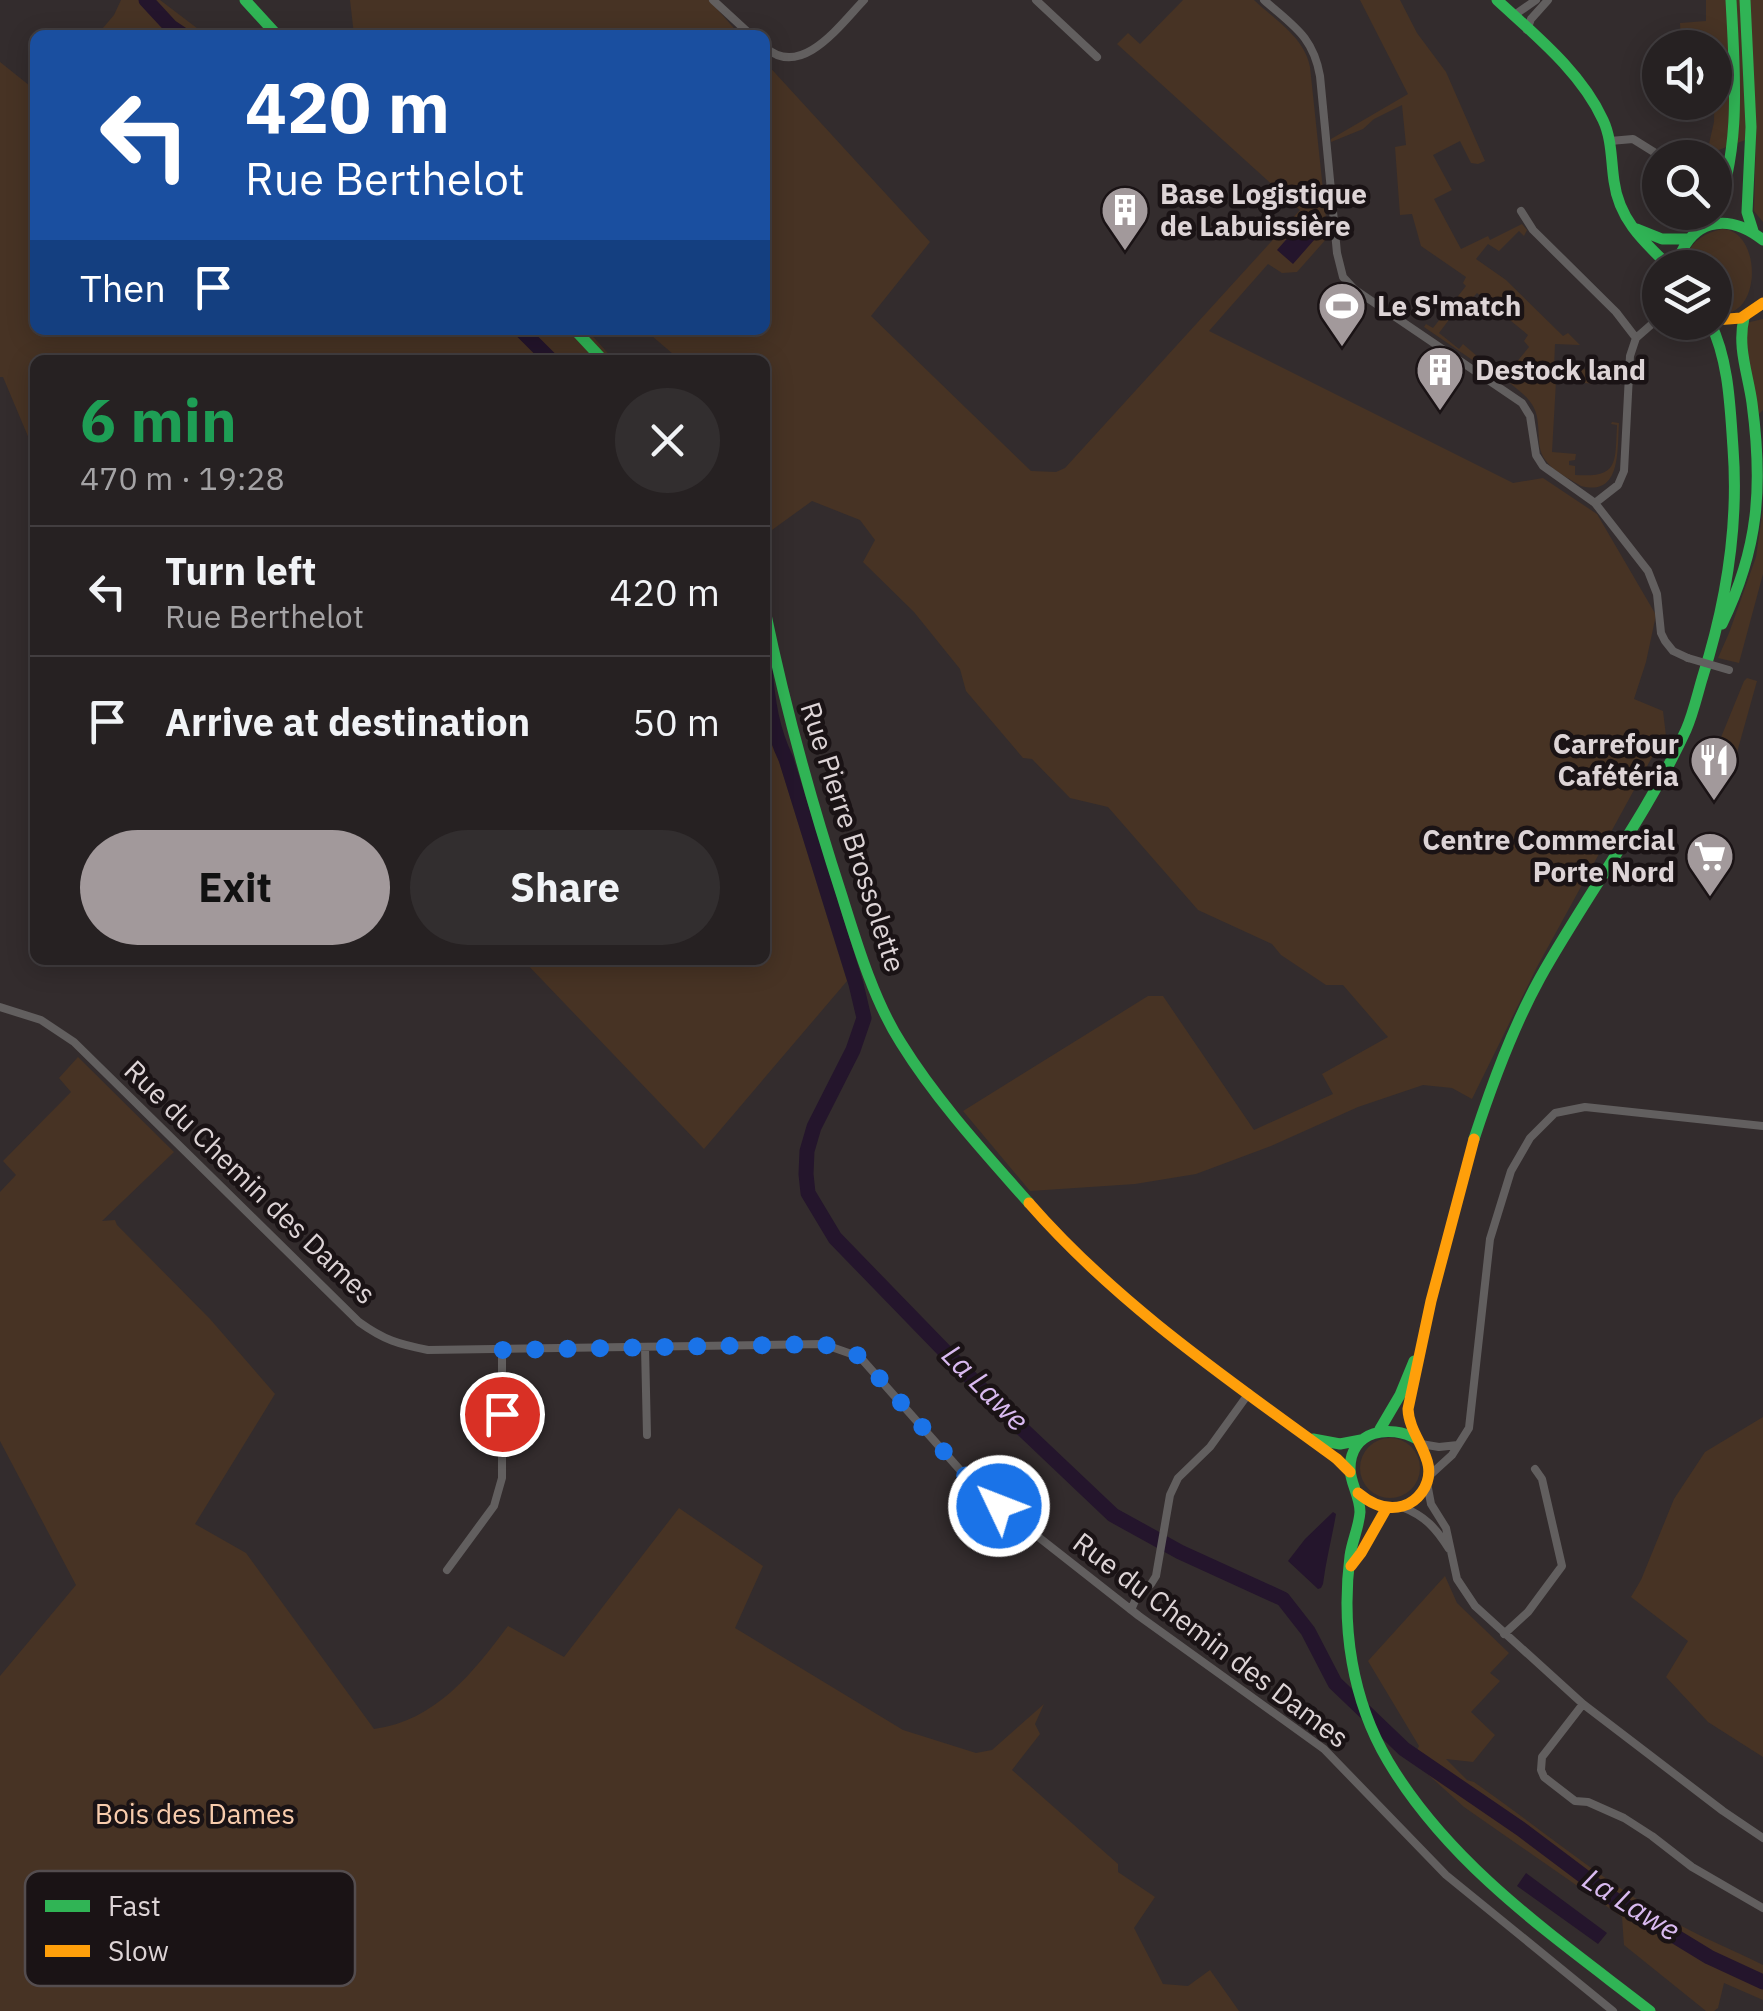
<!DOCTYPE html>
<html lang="en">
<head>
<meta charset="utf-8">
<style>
  :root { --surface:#262122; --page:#322e2f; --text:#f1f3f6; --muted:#a4a3a5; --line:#423e40; --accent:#a2999b }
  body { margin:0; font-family:"IBM Plex Sans",sans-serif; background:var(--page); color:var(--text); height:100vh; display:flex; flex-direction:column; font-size:38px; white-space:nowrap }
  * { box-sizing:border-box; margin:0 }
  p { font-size:32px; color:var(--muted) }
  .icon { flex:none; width:55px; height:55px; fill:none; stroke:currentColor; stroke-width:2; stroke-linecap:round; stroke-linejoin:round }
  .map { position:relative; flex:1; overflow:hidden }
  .drawer { position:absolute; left:30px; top:355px; width:740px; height:610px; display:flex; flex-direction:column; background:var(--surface); border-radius:15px; box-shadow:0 5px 25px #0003,0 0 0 2px var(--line) }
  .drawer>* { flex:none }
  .banner { position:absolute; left:30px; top:30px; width:740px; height:305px; border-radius:15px; box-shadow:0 5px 25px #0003,0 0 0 2px var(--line); background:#1a4fa0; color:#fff; overflow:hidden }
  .fabs { position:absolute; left:1642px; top:30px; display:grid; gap:20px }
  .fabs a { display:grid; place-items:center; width:90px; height:90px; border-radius:50%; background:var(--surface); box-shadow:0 5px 25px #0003,0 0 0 2px var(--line); font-size:50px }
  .pin { position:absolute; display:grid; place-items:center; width:85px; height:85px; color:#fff; margin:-42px; border:5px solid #fff; border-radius:50%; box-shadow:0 2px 10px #0007 }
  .me { position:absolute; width:110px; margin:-55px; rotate:313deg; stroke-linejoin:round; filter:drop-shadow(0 0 8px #0008) }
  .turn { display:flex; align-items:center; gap:35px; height:210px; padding:0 50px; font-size:45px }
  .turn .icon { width:130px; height:130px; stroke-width:2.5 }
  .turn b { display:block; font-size:70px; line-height:85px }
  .then { display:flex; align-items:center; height:95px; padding:0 50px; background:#0003; gap:20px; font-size:38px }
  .round { display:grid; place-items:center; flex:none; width:105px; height:105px; border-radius:52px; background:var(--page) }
  .headline { display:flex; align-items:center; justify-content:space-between; height:170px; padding:0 50px }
  h1 { font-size:60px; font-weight:700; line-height:75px; color:#1e9e55 }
  .primary-button { display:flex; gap:20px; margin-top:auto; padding:20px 50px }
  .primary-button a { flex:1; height:115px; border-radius:60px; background:var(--accent); color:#111; font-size:40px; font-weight:700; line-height:115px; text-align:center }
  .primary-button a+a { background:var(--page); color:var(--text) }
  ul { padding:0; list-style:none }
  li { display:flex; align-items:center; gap:30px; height:130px; padding:0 50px; border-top:2px solid var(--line) }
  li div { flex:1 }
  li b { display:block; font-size:38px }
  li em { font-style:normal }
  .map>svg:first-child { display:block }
  .green { fill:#473324 }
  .water { fill:#24152c }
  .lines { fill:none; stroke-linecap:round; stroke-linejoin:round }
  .river { stroke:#24152c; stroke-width:15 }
  .street { stroke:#625f5f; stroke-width:8 }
  .fast { stroke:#30b455; stroke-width:11 }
  .slow { stroke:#ff9f0a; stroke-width:11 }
  .street-bridge { stroke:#625f5f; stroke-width:8 }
  .route { stroke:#1a73e8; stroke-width:18; stroke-dasharray:0 32.4 }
  .labels { text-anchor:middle; stroke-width:9; stroke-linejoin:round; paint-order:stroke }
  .poi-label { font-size:28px; font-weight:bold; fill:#ddd4d6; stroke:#1a1315; text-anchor:start }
  .street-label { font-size:28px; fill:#ddd4d6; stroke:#1a1315 }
  .park-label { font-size:28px; fill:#f8ccad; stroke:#1a1315 }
  .water-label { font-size:30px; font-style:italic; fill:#d9baf0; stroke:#1a1315 }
  .key { fill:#1a1315; stroke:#544d4f; stroke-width:2.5 }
  .key-label { font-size:28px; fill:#ddd4d6 }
</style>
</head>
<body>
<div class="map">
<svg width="1763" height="2011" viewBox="0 0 1763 2011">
  <rect width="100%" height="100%" fill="#332c2d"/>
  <path class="green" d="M121 0H160L206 35H97L114 15Z
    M350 0H709L740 35H354Z
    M1183 0H1254C1275 20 1305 38 1310 67L1328 237 1297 272 1282 273 1268 264 1209 331 1513 483 1543 478 1597 514 1656 615 1646 662 1634 699 1663 711 1666 736 1651 759 1537 967 1472 1099 1452 1088 1423 1085 1358 1107 1271 1146 1196 1174 1135 1184 1030 1191 963 1111 1148 996H1163L1254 1130 1333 1094 1322 1074 1388 1037 1343 985H1326L1281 955 1272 944 1198 910 1108 807 1070 798 1032 759 1023 758 966 691 960 669 914 612 863 562 875 540 860 520 812 501 765 535V360H680L645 330H765V62L930 242 871 316 1031 471 1056 472 1065 468 1300 210 1117 44 1128 33 1140 44Z
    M1360 0H1400L1417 33 1446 72 1485 161 1478 164 1471 163 1460 141 1433 155 1452 190 1434 199 1461 249 1488 236 1490 240 1522 224 1527 230 1524 236 1519 231 1499 251 1488 244 1476 259 1506 280 1563 336 1568 333 1580 345 1555 344 1554 368 1600 370 1598 384 1556 381 1552 452 1576 454 1575 460 1569 461V465L1575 466V475C1619 478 1615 463 1617 425L1611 424 1612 422 1619 423C1617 449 1622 497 1581 486 1562 474 1540 466 1539 441 1538 430 1539 418 1534 408 1528 395 1515 389 1506 379V375L1529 347 1524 341 1528 335 1477 293 1455 317H1451L1439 333 1459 349 1463 344 1493 370 1490 372 1424 327 1426 324 1433 328 1466 286 1463 283 1466 277 1421 246 1412 214 1400 215 1395 147 1406 145 1402 105 1374 119 1363 129 1331 142V139L1408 94Z
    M1706 0H1763V222L1754 211 1756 136 1716 151 1715 164V158L1706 157 1714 122 1715 48 1681 47 1680 23 1706 21Z
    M0 62 35 90V330H587L614 360H35V453L3 377H0Z
    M1722 229C1763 230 1763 323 1715 313V268H1683C1687 245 1700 234 1722 229Z
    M1763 319V410L1757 416 1747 354 1746 323Z
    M1763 508V574L1739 663 1718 658 1729 633 1756 557Z
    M1747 678 1757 681 1736 756 1737 761 1716 755 1715 752 1744 681Z
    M765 716 847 981 704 1149 523 960H584L589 965 595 960H765Z
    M78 1057 174 1152 102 1221 115 1220 117 1225 210 1319 275 1394 195 1524 246 1553 374 1729C435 1721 473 1673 508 1626L564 1657 679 1508 763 1566 735 1628 903 1730 976 1753 992 1750 1044 1704 1035 1724 1040 1734 1012 1770 1118 1864V1872L1155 1897 1134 1928 1163 1984 1188 1986 1210 1970 1239 2011H0V1676L76 1585 0 1441V1192L16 1175 3 1161 71 1092 59 1078Z
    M1763 1417V1757L1708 1722 1666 1677 1688 1641 1631 1597 1641 1580 1674 1499 1705 1452Z
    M1360 1468a30 30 0 1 1 60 0a30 30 0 1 1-60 0Z
    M1445 1576 1457 1603 1509 1653 1490 1673 1500 1681 1471 1712 1495 1735 1473 1762 1446 1759 1467 1780 1474 1782C1538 1827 1598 1877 1665 1917 1696 1935 1731 1949 1763 1965V2000L1724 1983 1718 2008 1714 2011H1706L1624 1945 1622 1917 1464 1807 1412 1760 1419 1746 1368 1661Z"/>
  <path class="water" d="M1306 217 1322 231 1293 264 1277 250Z
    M1333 1512 1336 1514C1332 1538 1326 1560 1323 1584L1321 1588 1318 1589 1288 1561 1305 1539Z
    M1526 1873 1607 1933 1598 1944 1517 1886Z"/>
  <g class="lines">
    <path class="river" d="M146 0 171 27 183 35
      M521 330 551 360
      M765 670C768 703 772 730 786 759L856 984 864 1018 853 1050 814 1127 807 1151 806 1174 808 1193 835 1238 997 1405 1113 1515 1180 1552 1283 1599 1308 1631 1335 1683 1404 1749 1521 1829 1614 1899 1709 1957 1763 1982"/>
    <path class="street" d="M713 0 751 35
      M1036 0 1097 57
      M1264 0C1293 26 1313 36 1320 76L1337 253 1343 277 1354 289 1522 403 1530 416 1536 455 1543 466 1595 503 1648 571 1657 594 1661 633 1665 641 1673 651 1688 658
      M1513 16 1536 0
      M1527 30 1531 19 1548 0
      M765 47C801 80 840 25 864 0
      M1610 141 1633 139 1657 154
      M1521 211 1533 230 1616 312 1636 338
      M1595 503 1618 485 1624 471 1630 356 1636 338 1660 317
      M0 1007 41 1020 74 1042 359 1322C384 1340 398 1344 428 1350L823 1344 860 1357 976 1488 1139 1616 1324 1749 1446 1875 1613 2011
      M645 1347 647 1435
      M1421 1444 1439 1447 1458 1445
      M1429 1476 1452 1455 1469 1428 1490 1239 1511 1171 1530 1138 1555 1113 1585 1107 1763 1126
      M1427 1483 1431 1504 1446 1528 1457 1579 1475 1606 1583 1704 1723 1811 1763 1838
      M1402 1507C1425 1516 1436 1528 1449 1549
      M447 1570 494 1506 502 1478V1350
      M1131 1610 1138 1594 1151 1584 1156 1576 1170 1495 1178 1478 1210 1447 1249 1393
      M1504 1634 1528 1612 1562 1566 1542 1479 1535 1469
      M1583 1704 1542 1757 1541 1770 1544 1777 1575 1801 1588 1802 1624 1818 1652 1836 1692 1867 1763 1908"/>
    <path class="fast" d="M245 0 277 35
      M1497 0C1535 35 1581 72 1603 120 1612 139 1611 161 1614 181 1619 220 1644 242 1671 268
      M1745 0 1751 127 1747 212 1753 231
      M1712 224C1742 152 1735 76 1731 0
      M1637 229 1662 239H1688
      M1676 268C1688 221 1725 210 1763 240
      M575 330 603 360
      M765 610C785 707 811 801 842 896 857 944 874 1001 901 1043 937 1101 984 1152 1029 1203
      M1722 624C1759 548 1763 486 1752 403 1748 374 1737 347 1744 318
      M1474 1139C1492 1084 1512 1029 1540 978 1587 894 1646 817 1686 730 1693 714 1697 696 1702 679 1726 604 1739 527 1733 448 1730 406 1729 361 1710 322
      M1380 1429 1400 1395 1414 1361
      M1313 1439 1340 1444 1361 1440
      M1417 1439C1390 1424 1351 1430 1350 1468 1350 1483 1360 1496 1360 1512 1359 1527 1352 1541 1350 1556 1341 1627 1352 1700 1388 1761 1451 1867 1555 1937 1650 2011"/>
    <path class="slow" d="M1715 320 1741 318 1763 303
      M1029 1203C1117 1304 1229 1380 1337 1459L1350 1472
      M1358 1493C1370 1503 1386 1511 1403 1506 1410 1504 1417 1499 1422 1492 1443 1462 1409 1439 1408 1409L1431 1301 1474 1139
      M1351 1566 1361 1553 1386 1509"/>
    <path class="street-bridge" d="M1688 658 1729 670"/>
  </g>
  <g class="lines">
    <path class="route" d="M502 1414V1350L823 1344 860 1356 976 1488 999 1506"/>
  </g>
  <defs>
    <g id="building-pin" transform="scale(2.5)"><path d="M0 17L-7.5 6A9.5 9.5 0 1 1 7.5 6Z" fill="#a2999b" stroke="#1a1315"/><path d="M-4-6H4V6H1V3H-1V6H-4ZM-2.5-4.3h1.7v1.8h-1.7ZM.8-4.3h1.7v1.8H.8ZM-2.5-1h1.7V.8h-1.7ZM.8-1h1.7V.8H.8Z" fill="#fff"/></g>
    <g id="stadium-pin" transform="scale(2.5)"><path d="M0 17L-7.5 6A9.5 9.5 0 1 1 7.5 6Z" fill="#a2999b" stroke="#1a1315"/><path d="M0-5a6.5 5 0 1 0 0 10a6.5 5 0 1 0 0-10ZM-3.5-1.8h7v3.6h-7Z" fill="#fff"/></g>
    <g id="restaurant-pin" transform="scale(2.5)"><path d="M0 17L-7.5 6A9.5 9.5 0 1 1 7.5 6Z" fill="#a2999b" stroke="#1a1315"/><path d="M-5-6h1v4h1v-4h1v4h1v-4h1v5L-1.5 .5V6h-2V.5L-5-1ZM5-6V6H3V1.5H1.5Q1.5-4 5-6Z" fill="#fff"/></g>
    <g id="supermarket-pin" transform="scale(2.5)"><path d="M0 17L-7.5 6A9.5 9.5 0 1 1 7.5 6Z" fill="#a2999b" stroke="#1a1315"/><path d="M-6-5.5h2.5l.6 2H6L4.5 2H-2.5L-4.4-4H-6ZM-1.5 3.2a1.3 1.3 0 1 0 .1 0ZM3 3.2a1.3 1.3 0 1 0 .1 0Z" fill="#fff"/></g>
  </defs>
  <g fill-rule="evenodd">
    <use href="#building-pin" x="1125" y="210"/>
    <use href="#stadium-pin" x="1342" y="306"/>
    <use href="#building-pin" x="1440" y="370"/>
    <use href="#restaurant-pin" x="1714" y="760"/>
    <use href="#supermarket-pin" x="1710" y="856"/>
  </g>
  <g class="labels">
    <g class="poi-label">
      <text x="1160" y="204">Base Logistique<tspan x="1160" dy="32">de Labuissière</tspan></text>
      <text x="1377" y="316">Le S'match</text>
      <text x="1475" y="380">Destock land</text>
      <text x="1679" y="754" text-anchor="end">Carrefour<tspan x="1679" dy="32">Cafétéria</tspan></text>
      <text x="1675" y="850" text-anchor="end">Centre Commercial<tspan x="1675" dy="32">Porte Nord</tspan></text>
    </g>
    <g class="street-label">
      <text transform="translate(853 837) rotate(72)" y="10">Rue Pierre Brossolette</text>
      <text transform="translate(250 1182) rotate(44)" y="10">Rue du Chemin des Dames</text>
      <text transform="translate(1211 1640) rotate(37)" y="10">Rue du Chemin des Dames</text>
    </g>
    <g class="park-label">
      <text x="195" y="1824">Bois des Dames</text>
    </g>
    <g class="water-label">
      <text transform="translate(985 1388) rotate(45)" y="10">La Lawe</text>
      <text transform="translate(1631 1905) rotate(32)" y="10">La Lawe</text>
    </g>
  </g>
  <rect x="25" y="1871" width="330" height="115" rx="15" class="key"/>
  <rect x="45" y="1900" width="45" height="12" fill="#30b455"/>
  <rect x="45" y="1945" width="45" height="12" fill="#ff9f0a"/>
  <g class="key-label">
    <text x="108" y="1916">Fast</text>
    <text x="108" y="1961">Slow</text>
  </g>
</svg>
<div class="fabs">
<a><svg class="icon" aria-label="sound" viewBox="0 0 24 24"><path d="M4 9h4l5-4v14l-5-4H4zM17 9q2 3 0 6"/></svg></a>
<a><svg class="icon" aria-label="search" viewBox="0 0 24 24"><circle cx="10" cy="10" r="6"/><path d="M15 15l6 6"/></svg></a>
<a><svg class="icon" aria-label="layers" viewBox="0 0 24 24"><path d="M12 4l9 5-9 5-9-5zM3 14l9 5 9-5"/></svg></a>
</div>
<div class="pin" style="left:502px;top:1414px;background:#d93025"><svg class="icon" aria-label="arrive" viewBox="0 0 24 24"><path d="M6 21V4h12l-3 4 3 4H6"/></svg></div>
<svg class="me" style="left:999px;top:1506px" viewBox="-20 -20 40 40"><circle r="17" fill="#1a73e8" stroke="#fff" stroke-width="3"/><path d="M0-11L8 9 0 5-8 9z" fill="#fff"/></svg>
<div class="banner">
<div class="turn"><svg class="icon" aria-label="left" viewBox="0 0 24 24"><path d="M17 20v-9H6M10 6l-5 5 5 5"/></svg><div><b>420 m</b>Rue Berthelot</div></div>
<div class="then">Then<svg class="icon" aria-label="arrive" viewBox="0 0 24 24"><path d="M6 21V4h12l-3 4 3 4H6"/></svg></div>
</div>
<section class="drawer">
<div class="headline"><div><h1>6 min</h1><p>470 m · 19:28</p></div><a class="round"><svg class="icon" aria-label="close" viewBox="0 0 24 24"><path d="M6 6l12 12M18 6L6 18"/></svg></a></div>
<ul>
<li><svg class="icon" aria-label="left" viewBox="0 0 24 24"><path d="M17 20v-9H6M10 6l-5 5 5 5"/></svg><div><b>Turn left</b><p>Rue Berthelot</p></div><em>420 m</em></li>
<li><svg class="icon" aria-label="arrive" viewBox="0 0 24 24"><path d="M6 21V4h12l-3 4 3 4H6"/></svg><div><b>Arrive at destination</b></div><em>50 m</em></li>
</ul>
<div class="primary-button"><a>Exit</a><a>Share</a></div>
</section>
</div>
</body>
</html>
